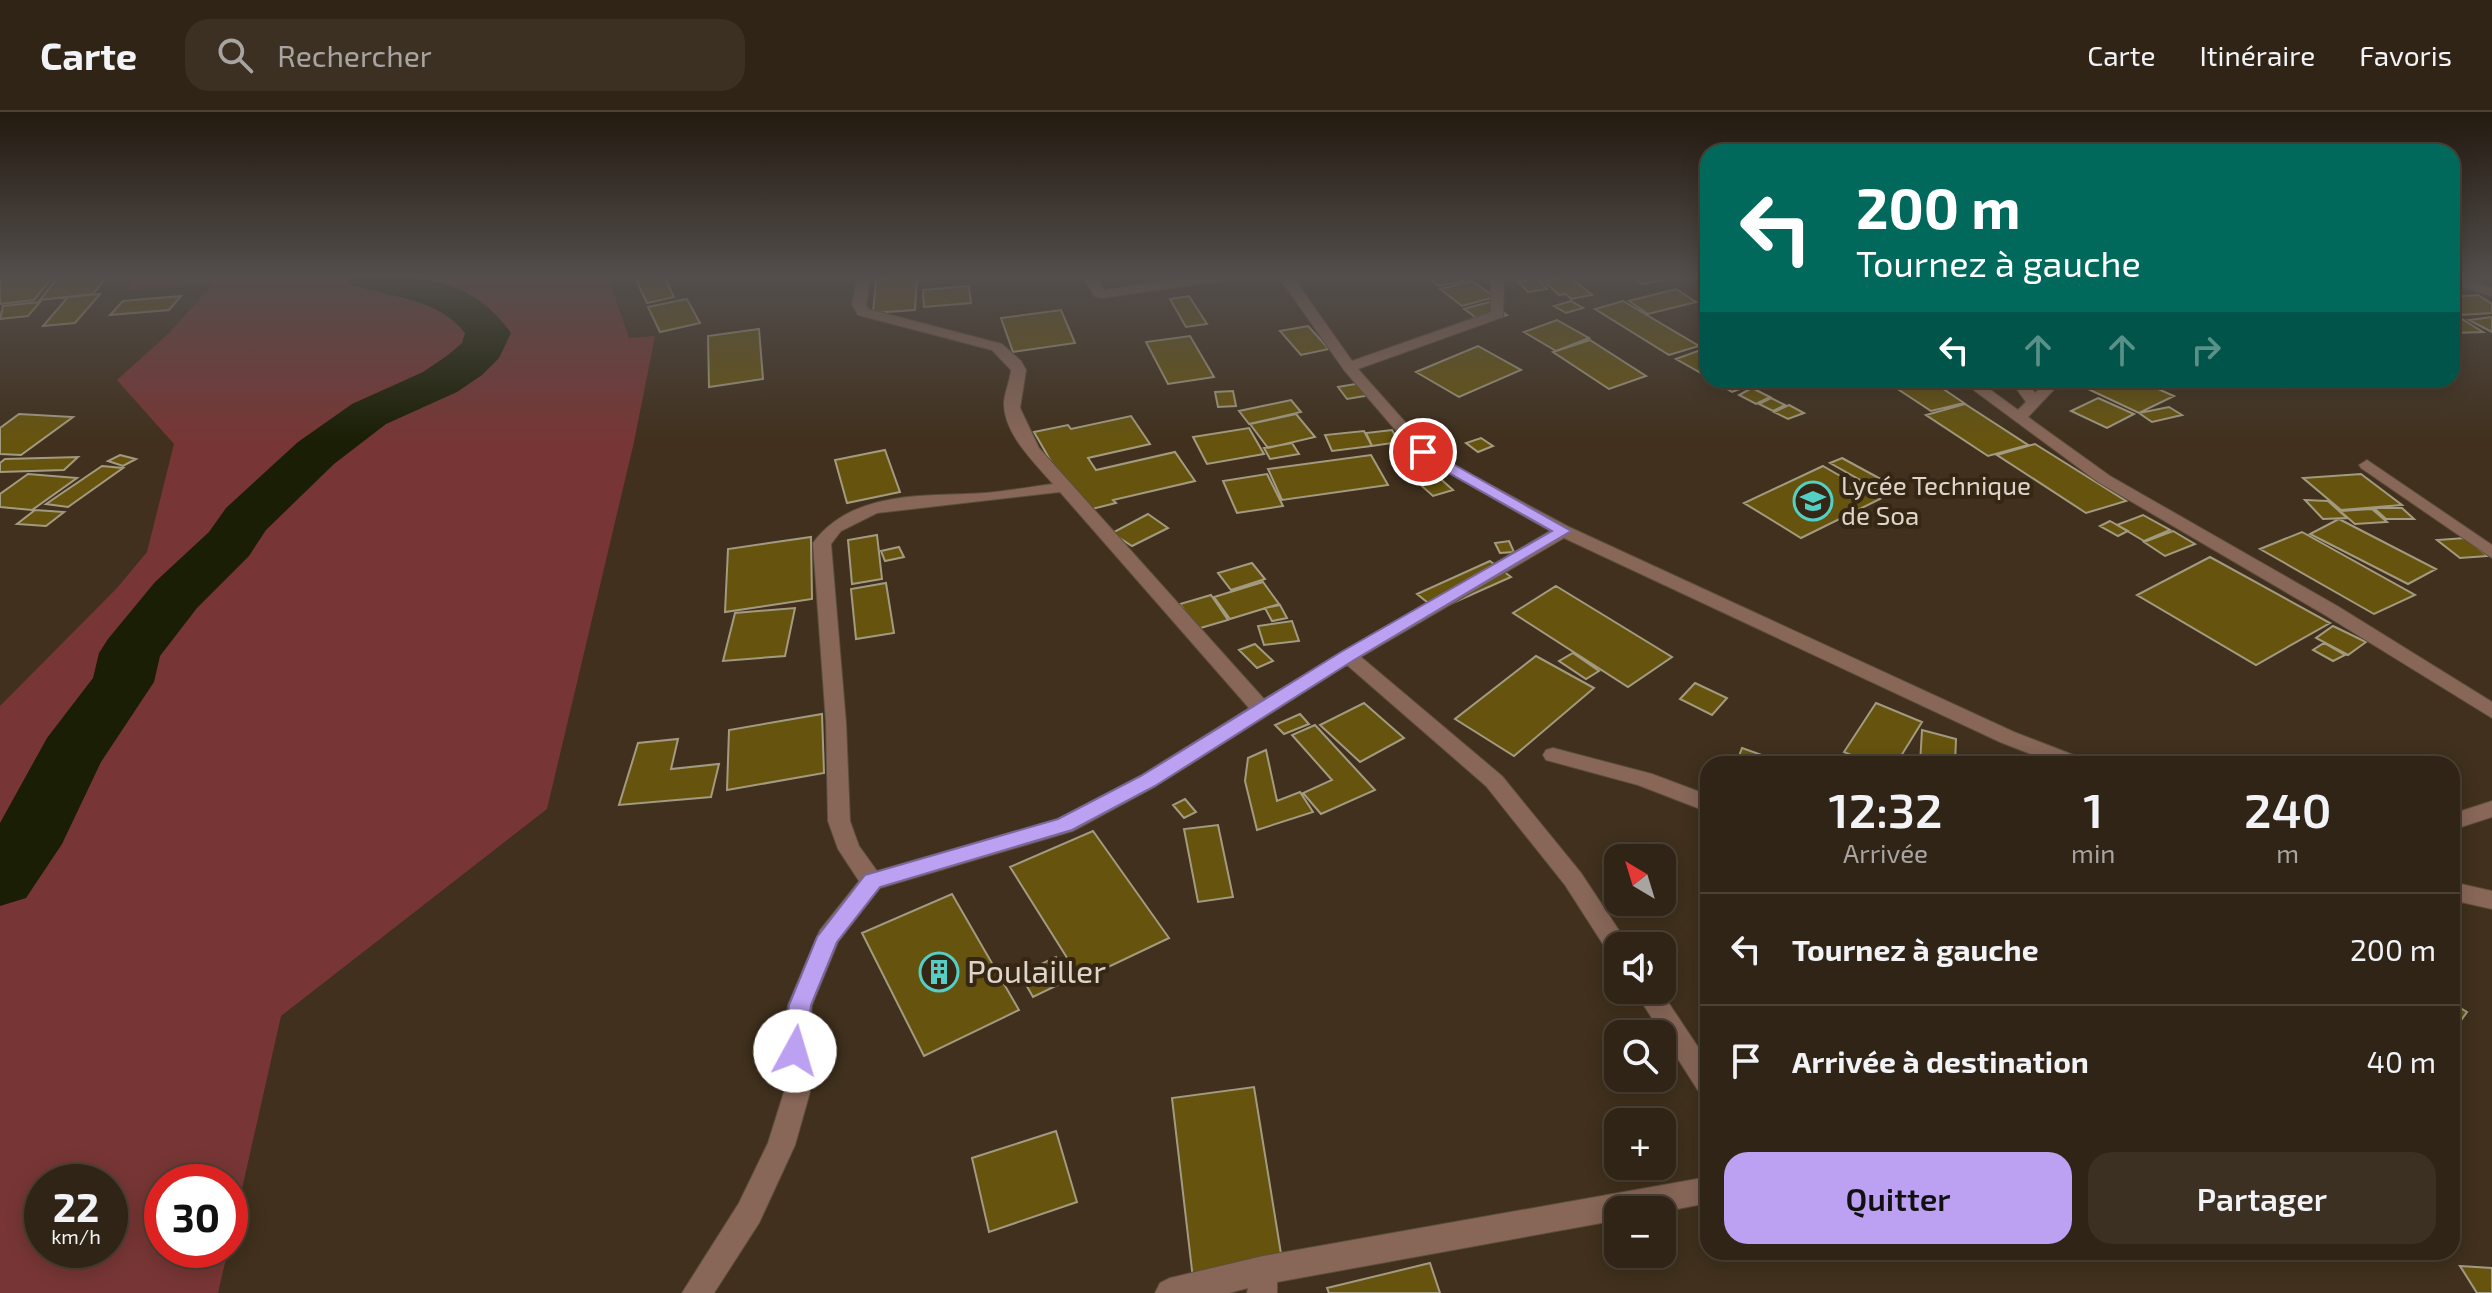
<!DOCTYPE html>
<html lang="fr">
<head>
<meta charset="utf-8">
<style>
  :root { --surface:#302416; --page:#3c3023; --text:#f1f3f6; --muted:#a8a4a1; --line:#4b4135; --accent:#bca0f2 }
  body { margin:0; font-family:"Exo 2",sans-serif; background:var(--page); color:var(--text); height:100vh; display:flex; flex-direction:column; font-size:30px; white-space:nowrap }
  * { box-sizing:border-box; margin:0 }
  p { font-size:26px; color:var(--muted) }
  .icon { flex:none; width:44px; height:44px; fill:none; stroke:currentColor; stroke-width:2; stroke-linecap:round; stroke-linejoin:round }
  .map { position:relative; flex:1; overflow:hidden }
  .sheet { position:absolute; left:1700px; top:644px; width:760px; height:504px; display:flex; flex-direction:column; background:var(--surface); border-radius:24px; box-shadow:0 4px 20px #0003,0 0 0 2px var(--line) }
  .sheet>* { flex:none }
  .banner { position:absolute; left:1700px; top:32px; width:760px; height:244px; border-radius:24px; box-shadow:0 4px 20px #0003,0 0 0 2px var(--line); background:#00695c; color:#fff; overflow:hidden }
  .needle { width:52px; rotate:322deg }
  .buttons { position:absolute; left:1604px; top:732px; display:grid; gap:16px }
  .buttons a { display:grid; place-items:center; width:72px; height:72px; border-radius:16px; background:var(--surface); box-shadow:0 4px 20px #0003,0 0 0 2px var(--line); font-size:40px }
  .speed { position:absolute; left:24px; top:1052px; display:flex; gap:16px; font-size:40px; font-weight:700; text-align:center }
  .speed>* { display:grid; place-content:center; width:104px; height:104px; border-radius:50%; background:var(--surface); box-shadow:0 4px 20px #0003,0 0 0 2px var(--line); line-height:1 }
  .speed small { font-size:20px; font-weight:400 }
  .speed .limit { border:12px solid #d22; background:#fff; color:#111 }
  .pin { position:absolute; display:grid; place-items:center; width:68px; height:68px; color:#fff; margin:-34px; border:4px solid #fff; border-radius:50%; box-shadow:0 2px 8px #0007 }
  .me { position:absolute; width:88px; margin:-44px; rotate:6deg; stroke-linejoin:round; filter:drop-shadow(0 0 6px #0008) }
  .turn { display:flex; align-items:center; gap:28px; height:168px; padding:0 24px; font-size:36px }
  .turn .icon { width:104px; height:104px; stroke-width:2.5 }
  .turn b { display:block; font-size:56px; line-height:68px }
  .lanes { display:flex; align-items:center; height:76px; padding:0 24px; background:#0003; justify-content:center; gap:40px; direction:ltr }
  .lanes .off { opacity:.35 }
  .eta { display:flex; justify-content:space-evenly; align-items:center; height:136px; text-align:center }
  .eta b { font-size:48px; font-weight:600; line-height:56px }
  .primary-button { display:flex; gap:16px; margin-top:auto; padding:16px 24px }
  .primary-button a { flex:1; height:92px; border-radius:24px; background:var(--accent); color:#111; font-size:32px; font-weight:600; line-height:92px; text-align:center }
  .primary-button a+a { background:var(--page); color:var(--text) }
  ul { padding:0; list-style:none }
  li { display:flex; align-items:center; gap:24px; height:112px; padding:0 24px; border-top:2px solid var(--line) }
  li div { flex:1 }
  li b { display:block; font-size:30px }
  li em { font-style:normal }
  header { display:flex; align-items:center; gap:48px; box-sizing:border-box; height:112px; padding:0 40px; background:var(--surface); border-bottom:2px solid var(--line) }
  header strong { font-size:38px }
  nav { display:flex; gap:44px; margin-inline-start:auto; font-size:28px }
  .search { width:560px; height:72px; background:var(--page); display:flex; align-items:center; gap:20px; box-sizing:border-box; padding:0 28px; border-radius:24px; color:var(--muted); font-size:30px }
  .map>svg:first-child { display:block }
  .green { fill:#773635; fill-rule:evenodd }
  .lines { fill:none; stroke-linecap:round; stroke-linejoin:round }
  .river { fill:#191e04; fill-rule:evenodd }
  .building { fill:#66540e; stroke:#a39b81; stroke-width:2 }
  .minor-casing { stroke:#5c4e3c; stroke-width:2 }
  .minor { fill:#886758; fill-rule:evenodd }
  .route { fill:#bca0f2; stroke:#7a689d; stroke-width:2 }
  .labels { text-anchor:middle; stroke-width:8; stroke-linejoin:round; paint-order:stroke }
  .poi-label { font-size:26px; fill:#ded4c9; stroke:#362614; text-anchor:start }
  .near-poi-label { font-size:32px; fill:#ded4c9; stroke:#362614; text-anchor:start }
</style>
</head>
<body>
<header>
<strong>Carte</strong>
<div class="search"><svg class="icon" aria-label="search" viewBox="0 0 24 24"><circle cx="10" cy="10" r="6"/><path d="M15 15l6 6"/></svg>Rechercher</div>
<nav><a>Carte</a><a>Itinéraire</a><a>Favoris</a></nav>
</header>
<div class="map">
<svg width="2492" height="1181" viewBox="0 0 2492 1181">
  <rect width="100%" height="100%" fill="#40301d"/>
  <path class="green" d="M144 164H608L629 226 655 224 634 330 547 697 281 904 230 1130V1070H162V1138H228L218 1181H0V594L117 476 147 440 174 332 117 268 168 222 213 172 125 178ZM42 1070H110V1138H42Z"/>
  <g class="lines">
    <path class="river" d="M344 164C411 164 468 160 511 221L499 246 482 263 457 280 386 312 334 352 266 418 249 444 197 496 160 544 154 570 101 650 62 732 26 786 0 794V711L47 626 93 566 99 541 108 527 155 470 209 420 226 396 298 330 352 292 423 260 448 243 462 231 465 221C440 187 388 184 350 173Z"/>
  </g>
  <path class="building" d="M107 164 93 182 40 188 58 165Z
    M634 164H664L674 185 647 191Z
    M1427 164H1457L1463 169 1438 174Z
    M1632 164H1685L1641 172Z
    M0 165 52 166 34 188 0 192Z
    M917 165 915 198 873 201 876 167Z
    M1570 165 1592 183 1571 187 1566 182 1559 183 1544 169Z
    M1538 167 1547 177 1528 180 1518 170Z
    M1472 169 1495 185 1462 194 1440 177Z
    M969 174 971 191 924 195 923 178Z
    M1676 177 1696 190 1648 202 1629 189Z
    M100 182 75 211 43 214 68 185Z
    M2478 183 2492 192V201L2460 203 2452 198V185Z
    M181 184 169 198 110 203 123 189Z
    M1189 184 1207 212 1186 215 1170 187Z
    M687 187 700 211 660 220 648 195Z
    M1571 189 1583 196 1566 201 1554 194Z
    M1623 189 1699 234 1669 243 1595 197Z
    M40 190 28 204 0 207 3 194Z
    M1489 190 1507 203 1482 210 1464 197Z
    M1061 198 1075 231 1013 240 1001 206Z
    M2452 204H2457L2483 220 2452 221Z
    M2492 205V220L2469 208Z
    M1557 208 1589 226 1556 239 1524 220Z
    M1308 214 1329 237 1301 243 1280 219Z
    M759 217 763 267 709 275 708 224Z
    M1190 224 1214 265 1168 272 1146 230Z
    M1590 228 1646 264 1609 277 1553 240Z
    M1478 234 1521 258 1459 285 1416 260Z
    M1703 237 1708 240V265L1676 247Z
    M1712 268H1756L1759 270 1732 280Z
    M1884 268H1930L1964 291 1931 299Z
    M2108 268H2138L2174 284 2139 301 2088 277Z
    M1361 271 1371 283 1347 287 1338 275Z
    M1752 276 1770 285 1756 292 1739 283Z
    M1233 279 1236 294 1218 295 1215 280Z
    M1771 286 1785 293 1773 299 1759 292Z
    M2098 286 2134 302 2107 316 2071 299Z
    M1291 288 1301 300 1249 312 1239 299Z
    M1965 292 2028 333 1988 344 1926 303Z
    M1789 293 1804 301 1788 307 1774 300Z
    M2169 295 2182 303 2152 310 2139 301Z
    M19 302 73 305 21 343 0 342V316Z
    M1296 302 1315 325 1268 336 1250 312Z
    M1131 304 1150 332 1088 346 1096 358 1175 340 1195 369 1113 388 1116 391 1080 400 1034 320 1068 313 1071 317Z
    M1249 316 1264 342 1207 352 1193 325Z
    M1392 318 1399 330 1372 334 1366 321Z
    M1364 319 1372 334 1332 339 1325 323Z
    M1481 326 1493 334 1478 340 1466 331Z
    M1292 331 1299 342 1270 347 1264 336Z
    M2035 332 2126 389 2086 401 1997 343Z
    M885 338 900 380 847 391 835 348Z
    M120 343 136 347 123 354 108 349Z
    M1371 343 1388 373 1282 388 1268 357Z
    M78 345 64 358 0 360V351L5 347Z
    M1842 346 1890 372 1878 378 1830 351Z
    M102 354 123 356 68 395 46 392Z
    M1823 354 1880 387 1801 426 1744 391Z
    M1434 361 1453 378 1433 384 1414 367Z
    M28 362 77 366 32 398 0 395V382Z
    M1267 362 1283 394 1237 401 1223 369Z
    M2361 362 2402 393 2341 398 2303 366Z
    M2305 388 2328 389 2347 406 2323 407Z
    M2374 396H2402L2414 407H2386Z
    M2372 397 2387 410 2355 412 2340 399Z
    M35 398 64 400 46 414 17 412Z
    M1148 402 1168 416 1132 434 1112 421Z
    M2143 403 2170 418 2144 429 2117 413Z
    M2339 407 2436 457 2408 472 2310 422Z
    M2110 409 2128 419 2118 424 2100 414Z
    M2173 419 2195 432 2165 444 2144 430Z
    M2302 420 2415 483 2374 502 2260 437Z
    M877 423 882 467 852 472 848 428Z
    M811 425 812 487 725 500 728 437Z
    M2465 426 2488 444 2460 446 2437 428Z
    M1509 429 1514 440 1500 441 1495 431Z
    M899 435 904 445 885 449 881 439Z
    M2210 445 2330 511 2256 553 2137 483Z
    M1490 449 1511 465 1437 498 1417 482Z
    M1252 451 1265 467 1231 478 1218 461Z
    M1263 470 1279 492 1230 507 1214 485Z
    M886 471 894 521 856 527 851 477Z
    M1556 474 1672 545 1628 575 1513 501Z
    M1211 483 1228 508 1197 517 1180 492Z
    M1280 493 1287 506 1272 509 1265 496Z
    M795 496 785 544 723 549 735 501Z
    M1292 509 1299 529 1264 533 1258 514Z
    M2333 514 2366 530 2348 543 2316 526Z
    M2324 531 2345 543 2333 549 2313 538Z
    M1255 532 1273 549 1257 556 1239 538Z
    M1573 541 1599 559 1586 567 1559 549Z
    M1536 544 1594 576 1514 644 1455 607Z
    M1695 571 1727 586 1712 603 1680 587Z
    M1364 591 1404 626 1360 650 1320 613Z
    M1876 591 1922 610 1896 652H1872L1844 640Z
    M822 602 824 661 727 678 729 618Z
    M1300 602 1309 612 1284 622 1275 613Z
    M1315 613 1375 678 1321 702 1303 681 1332 668 1292 623Z
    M1922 618 1956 627 1955 652H1920Z
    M678 627 671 657 719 652 711 685 619 693 638 631Z
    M1742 636 1787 652H1736Z
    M1266 638 1277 689 1300 680 1313 700 1257 718 1245 669 1248 646Z
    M1185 687 1196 700 1184 706 1173 693Z
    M1218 713 1233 785 1198 790 1184 717Z
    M1093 719 1169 826 1081 868 1010 755Z
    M952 782 1019 898 924 944 862 821Z
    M1056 845 1070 867 1033 885 1020 862Z
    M2452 891 2467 900 2452 921Z
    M1254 975 1283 1154 1193 1167 1172 986Z
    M1056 1019 1077 1090 989 1120 972 1046Z
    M1430 1151 1440 1181H1329L1327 1176Z
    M2460 1154 2492 1156V1181H2477Z"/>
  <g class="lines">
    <g class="minor-casing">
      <path id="minor" d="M857 164H871L866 193 868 197 1002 232 1021 249 1026 258 1020 296 1039 336 1264 587 1550 419 1417 343 1344 258 1283 171 1270 164 1293 165 1352 249 1491 200 1490 164H1504L1503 205 1358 257 1429 337 1444 348 1569 415 2014 620 2084 647 2087 652H2056L2000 630 1564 426 1361 545 1502 664 1581 761 1626 829 1629 834H1618V846L1610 843 1565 773 1486 674 1347 553 1156 674 1073 719 880 776 838 830 812 893 808 939 810 980 795 1033 759 1111 714 1181H682L739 1091 768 1031 784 980 782 939 788 893 820 818 859 769 838 737 828 709 826 611 813 431C853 377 926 385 985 381 1008 379 1030 375 1053 372 1034 350 1003 321 1004 290 1005 279 1010 269 1011 258L992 238 858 203 852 193ZM1060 380 1249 596 1140 664 1058 707 877 759 859 734 850 709 846 611 831 432 841 419 877 401Z
        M1083 164H1097L1104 178 1198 164H1234L1227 168 1102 186 1094 184Z
        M2452 164 2492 176V184L2452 172Z
        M1960 268H1977L2018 298 2026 290 2010 268H2025L2035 281 2048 268H2063L2028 305 2110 364 2339 495 2492 590V606L2325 503 2098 370Z
        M2367 348 2492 433V446L2361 356 2359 353Z
        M1553 636 1652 662 1708 683V700L1638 673 1546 648 1543 643 1546 638Z
        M2492 689V705L2452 718V702Z
        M2452 770 2492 779V797L2452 788Z
        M1634 878H1660L1708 950V984L1699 980Z
        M1708 1065V1091L1662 1100 1618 1098V1108L1277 1170V1181H1247L1248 1176 1229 1181H1155L1160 1171 1170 1166 1263 1144Z"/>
    </g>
    <use href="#minor" class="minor"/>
  </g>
  <linearGradient id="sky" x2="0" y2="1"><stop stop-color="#231a10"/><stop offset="0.5" stop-color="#534e4c"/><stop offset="1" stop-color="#534e4c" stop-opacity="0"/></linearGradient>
  <rect width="2492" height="329" fill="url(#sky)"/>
  <path class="route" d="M1423 335 1571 419 1354 548 1155 674 1072 718 880 775 837 830 811 893 804 946 795 949 787 946 784 939 789 893 817 825 865 763 1058 707 1141 664 1341 540 1552 419 1417 343 1415 340Z"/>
  <defs>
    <g id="school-ring" transform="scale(2)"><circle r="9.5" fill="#362614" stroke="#55cec6" stroke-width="1.5"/><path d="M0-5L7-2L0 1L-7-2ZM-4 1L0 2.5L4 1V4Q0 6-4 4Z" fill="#55cec6"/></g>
    <g id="building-ring" transform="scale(2)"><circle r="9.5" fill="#362614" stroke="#55cec6" stroke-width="1.5"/><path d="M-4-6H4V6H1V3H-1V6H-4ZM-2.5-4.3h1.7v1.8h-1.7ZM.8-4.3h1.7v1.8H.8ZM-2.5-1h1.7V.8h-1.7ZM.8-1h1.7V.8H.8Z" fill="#55cec6"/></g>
  </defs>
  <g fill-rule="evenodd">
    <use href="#school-ring" x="1813" y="389"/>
    <use href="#building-ring" x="939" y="860"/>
  </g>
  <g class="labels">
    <g class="poi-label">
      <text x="1841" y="383">Lycée Technique<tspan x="1841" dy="30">de Soa</tspan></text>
    </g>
    <g class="near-poi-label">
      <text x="967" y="871">Poulailler</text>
    </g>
  </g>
</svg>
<div class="buttons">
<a><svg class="needle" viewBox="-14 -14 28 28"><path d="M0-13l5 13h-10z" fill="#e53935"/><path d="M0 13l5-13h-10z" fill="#a8a4a1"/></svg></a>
<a><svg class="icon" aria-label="sound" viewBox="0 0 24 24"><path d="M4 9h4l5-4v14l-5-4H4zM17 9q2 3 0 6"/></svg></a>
<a><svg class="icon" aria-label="search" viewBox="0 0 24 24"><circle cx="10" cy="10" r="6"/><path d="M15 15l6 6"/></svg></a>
<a>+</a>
<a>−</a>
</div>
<div class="speed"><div>22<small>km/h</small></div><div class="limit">30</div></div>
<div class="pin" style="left:1423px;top:340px;background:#d93025"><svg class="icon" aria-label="arrive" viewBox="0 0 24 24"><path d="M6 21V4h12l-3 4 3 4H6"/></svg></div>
<svg class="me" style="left:795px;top:939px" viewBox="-20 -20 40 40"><circle r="19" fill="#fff"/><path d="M0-13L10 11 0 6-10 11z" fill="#bca0f2"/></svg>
<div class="banner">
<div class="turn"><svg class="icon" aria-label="left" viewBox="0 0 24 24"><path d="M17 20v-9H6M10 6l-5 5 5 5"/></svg><div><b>200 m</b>Tournez à gauche</div></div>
<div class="lanes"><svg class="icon" aria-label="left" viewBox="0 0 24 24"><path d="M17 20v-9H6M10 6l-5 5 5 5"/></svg><svg class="icon off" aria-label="ahead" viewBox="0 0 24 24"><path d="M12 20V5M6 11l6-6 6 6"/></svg><svg class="icon off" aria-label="ahead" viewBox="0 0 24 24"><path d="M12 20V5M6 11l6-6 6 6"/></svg><svg class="icon off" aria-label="right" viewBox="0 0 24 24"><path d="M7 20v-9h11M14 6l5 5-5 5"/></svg></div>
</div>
<section class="sheet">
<div class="eta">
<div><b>12:32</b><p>Arrivée</p></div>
<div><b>1</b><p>min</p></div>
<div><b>240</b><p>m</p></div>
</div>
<ul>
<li><svg class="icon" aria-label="left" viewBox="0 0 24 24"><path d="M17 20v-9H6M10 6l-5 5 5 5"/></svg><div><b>Tournez à gauche</b></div><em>200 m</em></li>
<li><svg class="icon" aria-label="arrive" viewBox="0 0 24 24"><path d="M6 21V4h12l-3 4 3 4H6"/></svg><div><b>Arrivée à destination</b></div><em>40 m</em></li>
</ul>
<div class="primary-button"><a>Quitter</a><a>Partager</a></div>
</section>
</div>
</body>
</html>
